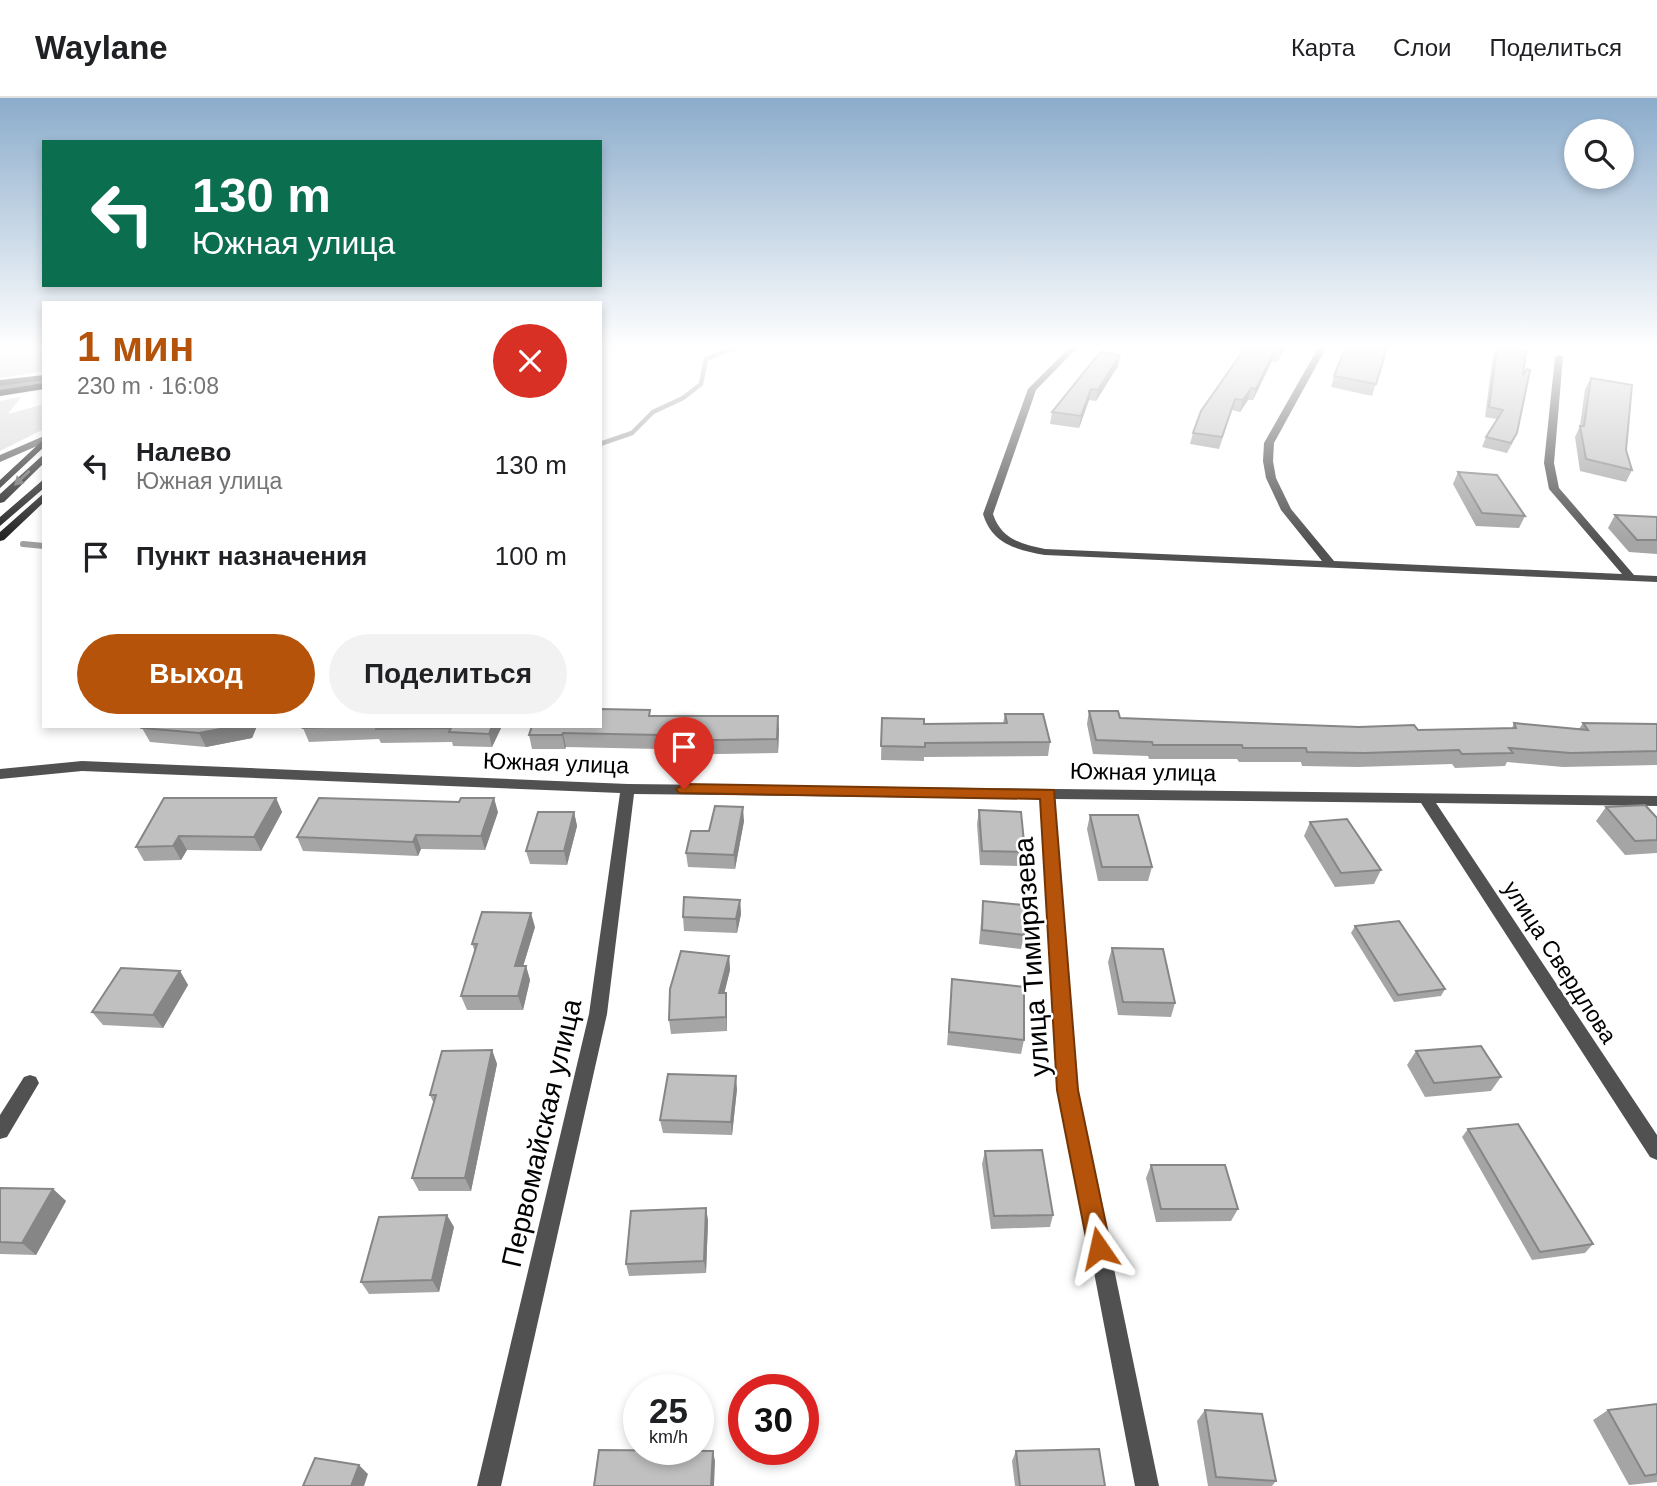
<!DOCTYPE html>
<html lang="ru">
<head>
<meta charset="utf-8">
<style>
  :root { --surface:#fff; --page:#f2f2f2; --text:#202124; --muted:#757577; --line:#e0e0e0; --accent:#b45309 }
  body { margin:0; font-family:Arial,sans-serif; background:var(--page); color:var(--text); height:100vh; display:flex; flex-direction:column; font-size:26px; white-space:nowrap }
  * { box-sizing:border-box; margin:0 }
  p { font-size:23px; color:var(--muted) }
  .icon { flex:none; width:38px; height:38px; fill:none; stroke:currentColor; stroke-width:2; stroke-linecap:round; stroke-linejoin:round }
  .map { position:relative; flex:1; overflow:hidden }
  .drawer { position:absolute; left:42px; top:203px; width:560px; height:427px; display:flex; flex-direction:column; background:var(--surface); border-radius:0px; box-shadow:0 4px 10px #0003 }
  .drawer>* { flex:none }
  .guide { position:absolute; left:42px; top:42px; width:560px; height:147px; border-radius:0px; box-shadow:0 4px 10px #0003; background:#0b6e4f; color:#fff; overflow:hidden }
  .controls { position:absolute; left:1564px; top:21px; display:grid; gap:14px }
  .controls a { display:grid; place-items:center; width:70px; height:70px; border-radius:50%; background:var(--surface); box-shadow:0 4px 10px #0003; font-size:35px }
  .speed { position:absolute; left:623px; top:1276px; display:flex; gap:14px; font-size:35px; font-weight:700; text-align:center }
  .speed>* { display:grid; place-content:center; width:91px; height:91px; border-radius:50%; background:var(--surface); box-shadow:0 4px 10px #0003; line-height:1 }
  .speed small { font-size:18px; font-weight:400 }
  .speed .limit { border:10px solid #d22; background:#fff; color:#111 }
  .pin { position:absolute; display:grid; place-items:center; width:60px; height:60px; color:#fff; margin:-72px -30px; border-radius:50% 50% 50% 0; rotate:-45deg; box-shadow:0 0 7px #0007 }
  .pin .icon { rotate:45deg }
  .me { position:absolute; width:77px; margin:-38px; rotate:349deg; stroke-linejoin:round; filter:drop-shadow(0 0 5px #0008) }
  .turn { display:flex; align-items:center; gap:24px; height:147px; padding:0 35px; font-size:32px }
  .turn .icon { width:91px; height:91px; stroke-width:2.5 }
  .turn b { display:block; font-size:49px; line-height:60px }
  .round { display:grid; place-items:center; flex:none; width:74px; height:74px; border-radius:37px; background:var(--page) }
  .headline { display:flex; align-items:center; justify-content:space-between; height:119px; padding:0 35px }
  h1 { font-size:42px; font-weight:800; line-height:52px; color:var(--accent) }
  .action { display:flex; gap:14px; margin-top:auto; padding:14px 35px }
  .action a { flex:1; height:80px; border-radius:42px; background:var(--accent); color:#fff; font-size:28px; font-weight:800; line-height:80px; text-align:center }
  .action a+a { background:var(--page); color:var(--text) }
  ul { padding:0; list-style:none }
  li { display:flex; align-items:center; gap:21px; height:91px; padding:0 35px }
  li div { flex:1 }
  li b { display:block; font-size:26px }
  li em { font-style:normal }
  header { display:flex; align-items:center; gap:42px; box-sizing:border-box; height:98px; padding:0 35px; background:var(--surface); border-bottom:2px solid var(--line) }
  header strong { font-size:33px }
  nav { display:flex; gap:38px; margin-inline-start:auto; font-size:24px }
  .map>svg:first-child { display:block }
  .green { fill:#d8d8d8 }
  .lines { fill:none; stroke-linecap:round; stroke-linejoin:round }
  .stream-far1 { stroke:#9f9f9f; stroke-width:4.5 }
  .stream { stroke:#9f9f9f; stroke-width:6 }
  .primary-casing { stroke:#dbdbdb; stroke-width:1 }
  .minor { fill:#515151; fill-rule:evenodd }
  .tertiary { fill:#515151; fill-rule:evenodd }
  .secondary { fill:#1e1e1e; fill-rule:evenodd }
  .primary { fill:#000; fill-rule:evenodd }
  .wall { fill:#a5a5a5 }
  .shaded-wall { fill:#868686 }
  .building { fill:#c0c0c0; stroke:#868686; stroke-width:2 }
  .oneway { fill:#626262 }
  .route { fill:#b45309; stroke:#753606; stroke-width:2 }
  .labels { text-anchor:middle; stroke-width:5; stroke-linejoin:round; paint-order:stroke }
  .street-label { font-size:23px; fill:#000; stroke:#fff }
  .near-street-label { font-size:28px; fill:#000; stroke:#fff }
</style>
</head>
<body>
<header>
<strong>Waylane</strong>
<nav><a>Карта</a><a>Слои</a><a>Поделиться</a></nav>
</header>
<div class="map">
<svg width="1657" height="1388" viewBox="0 0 1657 1388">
  <rect width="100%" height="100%" fill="#fff"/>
  <path class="green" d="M0 250H44V261L41 262 44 273 0 280Z
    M21 299 8 316 44 306V331L0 353V303Z"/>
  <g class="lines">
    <path class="stream-far1" d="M600 346 632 335 653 314 683 300 701 286 706 261 734 250"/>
    <path class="stream" d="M23 446 44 448"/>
    <g class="primary-casing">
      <path id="primary" d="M44 285V291L0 298V292Z"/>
    </g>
    <path class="minor" d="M1069 250H1077L1036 292 993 416C1001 441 1021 446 1045 451L1322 463 1281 412 1266 380 1263 363 1264 345 1318 250H1326L1274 345 1273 363 1276 380 1291 411 1334 463 1622 476 1549 391 1544 365 1555 259 1559 257 1563 259 1554 365 1559 390 1634 477 1657 478V484L1045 457C1017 452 992 446 983 416L1028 291Z
      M82 663 628 686 1657 698V708L1436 705 1657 1037V1062L1650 1059 1421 705 1055 701 1077 992 1159 1388H1135L1059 992 1041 701 634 696 607 916 501 1388H477L589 916 620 695 82 673 0 681V671Z
      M30 977 36 979 39 985 7 1039 0 1041V1017L24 979Z"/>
    <path class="tertiary" d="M44 281V286L0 293V287Z
      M44 338V345L0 364V357Z"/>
    <path class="secondary" d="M44 277V282L0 288V282Z
      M44 341V349L0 390V382Z
      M44 356V365L4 404 0 405V396Z
      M44 381V390L0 428V419Z
      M44 395V404L4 442 0 443V434Z"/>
    <use href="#primary" class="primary"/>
  </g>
  <path class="wall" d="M1245 250H1285L1277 264 1272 263 1253 302H1248L1240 314 1232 312 1219 351 1190 346 1193 335Z
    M1387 250 1372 298 1331 289 1334 278Z
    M1496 250 1513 344 1507 355 1482 349 1486 339 1497 321 1485 319 1493 257Z
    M1118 268 1096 303 1089 302 1079 330 1050 326 1052 314Z
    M1591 280 1626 352 1632 372 1626 384 1580 373 1575 339 1580 328 1585 291Z
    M1458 374 1525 418 1519 430 1476 428 1453 386Z
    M1615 417 1657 419V456L1629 454 1608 430Z
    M1089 613 1120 620 1418 632 1512 630 1514 625 1579 631 1583 625 1657 626V667L1563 669 1507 664 1505 668 1455 670 1452 666 1358 669 1302 668 1301 664H1239L1237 661H1149L1148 658 1093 656 1087 626Z
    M1005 616 1050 644 1048 658 924 659V663L881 662 882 620 924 626 1003 625Z
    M651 618 779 631 778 655 659 657V651L566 649 565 651H532L529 637Z
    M144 628H257L252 640 206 649 150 644 142 630Z
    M304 628H502L492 649 453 648 452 644 381 645 379 641 309 644 303 630Z
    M276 700 282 714 261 753 187 752 181 762 144 763 136 749Z
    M1606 709 1657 720V755L1625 757 1596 723Z
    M979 712 1025 754 1023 768 980 767 977 726Z
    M498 714 485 752 421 751 418 758 303 753 297 739Z
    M574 714 577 728 567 767 530 766 526 753Z
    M1090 717 1152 769 1148 783H1098L1087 731Z
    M744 723 735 771 688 769 686 755 709 733Z
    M1310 724 1381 772 1374 786 1335 789 1304 738Z
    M740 802 741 816 737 835 684 833 683 819Z
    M983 803 1024 837 1021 851 979 846Z
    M1355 828 1445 891 1441 898 1394 904 1351 835Z
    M535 829 523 868H526L530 882 523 912H467L461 898 475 854 472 846Z
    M1112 850 1175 905 1171 919 1118 917 1108 864Z
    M729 858 730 872 724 895H726L727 908V933L671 936 669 922Z
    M180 873 188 887 163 930 103 927 92 914Z
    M952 881 1024 942 1021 956 947 947Z
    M492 952 497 966 471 1093H419L412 1080 434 1006 430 997Z
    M1416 953 1501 979 1491 993 1425 999 1407 967Z
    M737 991 732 1037 663 1035 660 1022Z
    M1468 1031 1593 1146 1585 1155 1532 1162 1462 1039Z
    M985 1053 1053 1117 1050 1129 991 1131 982 1066Z
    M1151 1067 1238 1111 1231 1123 1156 1124 1146 1080Z
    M0 1090 53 1091 66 1103 36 1157 0 1156Z
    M706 1110 708 1123 706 1175 629 1178 626 1166Z
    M454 1129 439 1194 369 1196 361 1184Z
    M1657 1306V1384L1629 1387 1593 1322 1608 1312Z
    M1205 1312 1276 1383 1272 1388H1208L1197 1323Z
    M1016 1353 1105 1388H1015L1012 1363Z"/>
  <path class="shaded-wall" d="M1281 250H1285L1277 264 1280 253Z
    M1275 252 1272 263 1253 302 1256 291Z
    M1120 257 1118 268 1096 303 1098 292Z
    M1251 290 1248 302 1240 314 1243 302Z
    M1091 291 1089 302 1079 330 1081 318Z
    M778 618 779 631 778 655 777 641Z
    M236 628H257L252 640 206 649 199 635Z
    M492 628H502L492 649 489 636Z
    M563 635 566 649 565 651 562 637Z
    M276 700 282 714 261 753 254 739Z
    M494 700 498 714 485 752 481 738Z
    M743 709 744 723 735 771 734 757Z
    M574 714 577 728 567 767 564 753Z
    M416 737 421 751 418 758 413 744Z
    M179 738 187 752 181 762 173 748Z
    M740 802 741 816 737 835 736 821Z
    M531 815 535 829 519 882 515 868Z
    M729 858 730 872 721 909 719 895Z
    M526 868 530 882 523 912 518 898Z
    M180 873 188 887 163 930 153 917Z
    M726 895 727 908V933L726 919Z
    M492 952 497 966 471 1093 465 1080Z
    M736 978 737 991 732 1037 731 1024Z
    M53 1091 66 1103 36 1157 22 1145Z
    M706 1110 708 1123 706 1175 704 1163Z
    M447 1117 454 1129 439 1194 432 1182Z
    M713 1353 715 1363 714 1388H711Z
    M359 1367 368 1376 364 1388H351Z"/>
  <path class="building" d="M1245 250H1281L1280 253 1275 252 1256 291 1251 290 1243 302 1235 301 1222 339 1193 335 1201 313Z
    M1345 250H1387L1376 286 1334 278Z
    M1497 250H1508L1526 253 1523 277 1527 271 1530 272 1517 335 1511 345 1486 339 1503 312 1489 309Z
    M1101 253 1120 257 1098 292 1091 291 1081 318 1052 314Z
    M1591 280 1632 287 1626 352 1632 372 1586 361 1580 328H1584Z
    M1458 374 1497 377 1525 418 1482 415Z
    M1615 417 1657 419V442H1637Z
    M600 611 650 612 649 618H778L777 641 658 643 659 637 563 635 562 637H529L532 628H600Z
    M1089 613H1118L1120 620 1359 629 1414 627 1418 632 1516 630 1514 625 1588 632 1583 625 1657 626V653L1571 655 1509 650 1513 655 1462 656 1459 652 1364 655 1307 654 1306 650H1243L1242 647H1153L1152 644 1096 642Z
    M1005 616H1043L1050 644 925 645V649L881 648 882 620 924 621V626L1007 625Z
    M144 628H236L199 635 142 630Z
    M304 628H354L303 630Z
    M377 628H492L489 636 449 634 451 630 376 631Z
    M164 700H276L254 739 179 738 173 748 136 749Z
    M319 700 459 704 461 700H494L481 738 416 737 413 744 297 739Z
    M1645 707 1657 720V742L1635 743 1606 709Z
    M715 708 743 709 734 757 686 755 691 733H709Z
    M979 712 1021 714 1025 754 982 753Z
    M538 714H574L564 753H526Z
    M1090 717H1138L1152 769H1102Z
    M1347 721 1381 772 1341 775 1310 724Z
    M684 799 740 802 736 821 683 819Z
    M983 803 1024 807V837L982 832Z
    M482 814 531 815 515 868H526L518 898H461L477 846H472Z
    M1399 823 1445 891 1398 897 1355 828Z
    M1112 850 1163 851 1175 905 1123 904Z
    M681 853 729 858 719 895H726V919L669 922 670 891Z
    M121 870 180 873 153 917 92 914Z
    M952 881 1024 889V942L949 934Z
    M1481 948 1501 979 1434 985 1416 953Z
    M492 952 465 1080H412L436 997H430L442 953Z
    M668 976 736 978 731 1024 660 1022Z
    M1518 1026 1593 1146 1540 1154 1468 1031Z
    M1042 1052 1053 1117 994 1118 985 1053Z
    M1151 1067H1225L1238 1111H1161Z
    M0 1090 53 1091 22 1145 0 1144Z
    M706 1110 704 1163 626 1166 631 1113Z
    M447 1117 432 1182 361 1184 379 1119Z
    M1657 1306V1376L1645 1378 1608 1312Z
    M1205 1312 1262 1316 1276 1383 1216 1379Z
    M1099 1351 1105 1388H1020L1016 1353Z
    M599 1352 713 1353 711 1388H594Z
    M315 1360 359 1367 351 1388H303Z"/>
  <defs><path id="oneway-solid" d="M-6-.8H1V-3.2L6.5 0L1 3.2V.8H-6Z" transform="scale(1.75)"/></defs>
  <use class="oneway" href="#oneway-solid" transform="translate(22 380) rotate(136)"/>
  <linearGradient id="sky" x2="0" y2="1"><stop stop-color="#8baccb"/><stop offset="0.56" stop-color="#fff"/><stop offset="1" stop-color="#fff" stop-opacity="0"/></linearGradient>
  <rect width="1657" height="444" fill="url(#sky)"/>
  <path class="route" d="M684 686 1054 692 1078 992 1111 1150 1107 1158 1099 1162 1091 1158 1088 1150 1057 992 1040 701 679 695 676 691Z"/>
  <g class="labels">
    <g class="street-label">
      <text transform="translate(556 665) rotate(2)" y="8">Южная улица</text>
      <text transform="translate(1143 674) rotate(1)" y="8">Южная улица</text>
      <text transform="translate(1560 864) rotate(57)" y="8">улица Свердлова</text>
    </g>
    <g class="near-street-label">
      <text transform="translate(1031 859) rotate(-94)" y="10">улица Тимирязева</text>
      <text transform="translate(541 1035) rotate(-77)" y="10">Первомайская улица</text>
    </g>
  </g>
</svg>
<div class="controls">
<a><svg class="icon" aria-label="search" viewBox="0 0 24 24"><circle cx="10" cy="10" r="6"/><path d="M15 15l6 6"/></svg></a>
</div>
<div class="speed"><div>25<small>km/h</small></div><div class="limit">30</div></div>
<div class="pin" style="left:684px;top:691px;background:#d93025"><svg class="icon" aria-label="arrive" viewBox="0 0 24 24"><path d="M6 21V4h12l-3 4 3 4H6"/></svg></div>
<svg class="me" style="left:1099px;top:1150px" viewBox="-20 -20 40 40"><path d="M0-17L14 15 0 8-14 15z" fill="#b45309" stroke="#fff" stroke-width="4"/></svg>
<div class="guide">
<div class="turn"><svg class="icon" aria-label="left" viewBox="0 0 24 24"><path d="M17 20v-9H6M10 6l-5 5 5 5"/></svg><div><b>130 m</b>Южная улица</div></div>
</div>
<section class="drawer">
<div class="headline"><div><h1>1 мин</h1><p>230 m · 16:08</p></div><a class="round" style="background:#d93025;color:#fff"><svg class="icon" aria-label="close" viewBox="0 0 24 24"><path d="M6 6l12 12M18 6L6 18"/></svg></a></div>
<ul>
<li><svg class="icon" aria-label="left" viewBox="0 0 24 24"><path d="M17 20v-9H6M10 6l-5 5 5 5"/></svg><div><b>Налево</b><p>Южная улица</p></div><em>130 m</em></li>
<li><svg class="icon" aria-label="arrive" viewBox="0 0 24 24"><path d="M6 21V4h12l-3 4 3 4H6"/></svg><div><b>Пункт назначения</b></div><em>100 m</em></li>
</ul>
<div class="action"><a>Выход</a><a>Поделиться</a></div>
</section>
</div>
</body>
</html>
